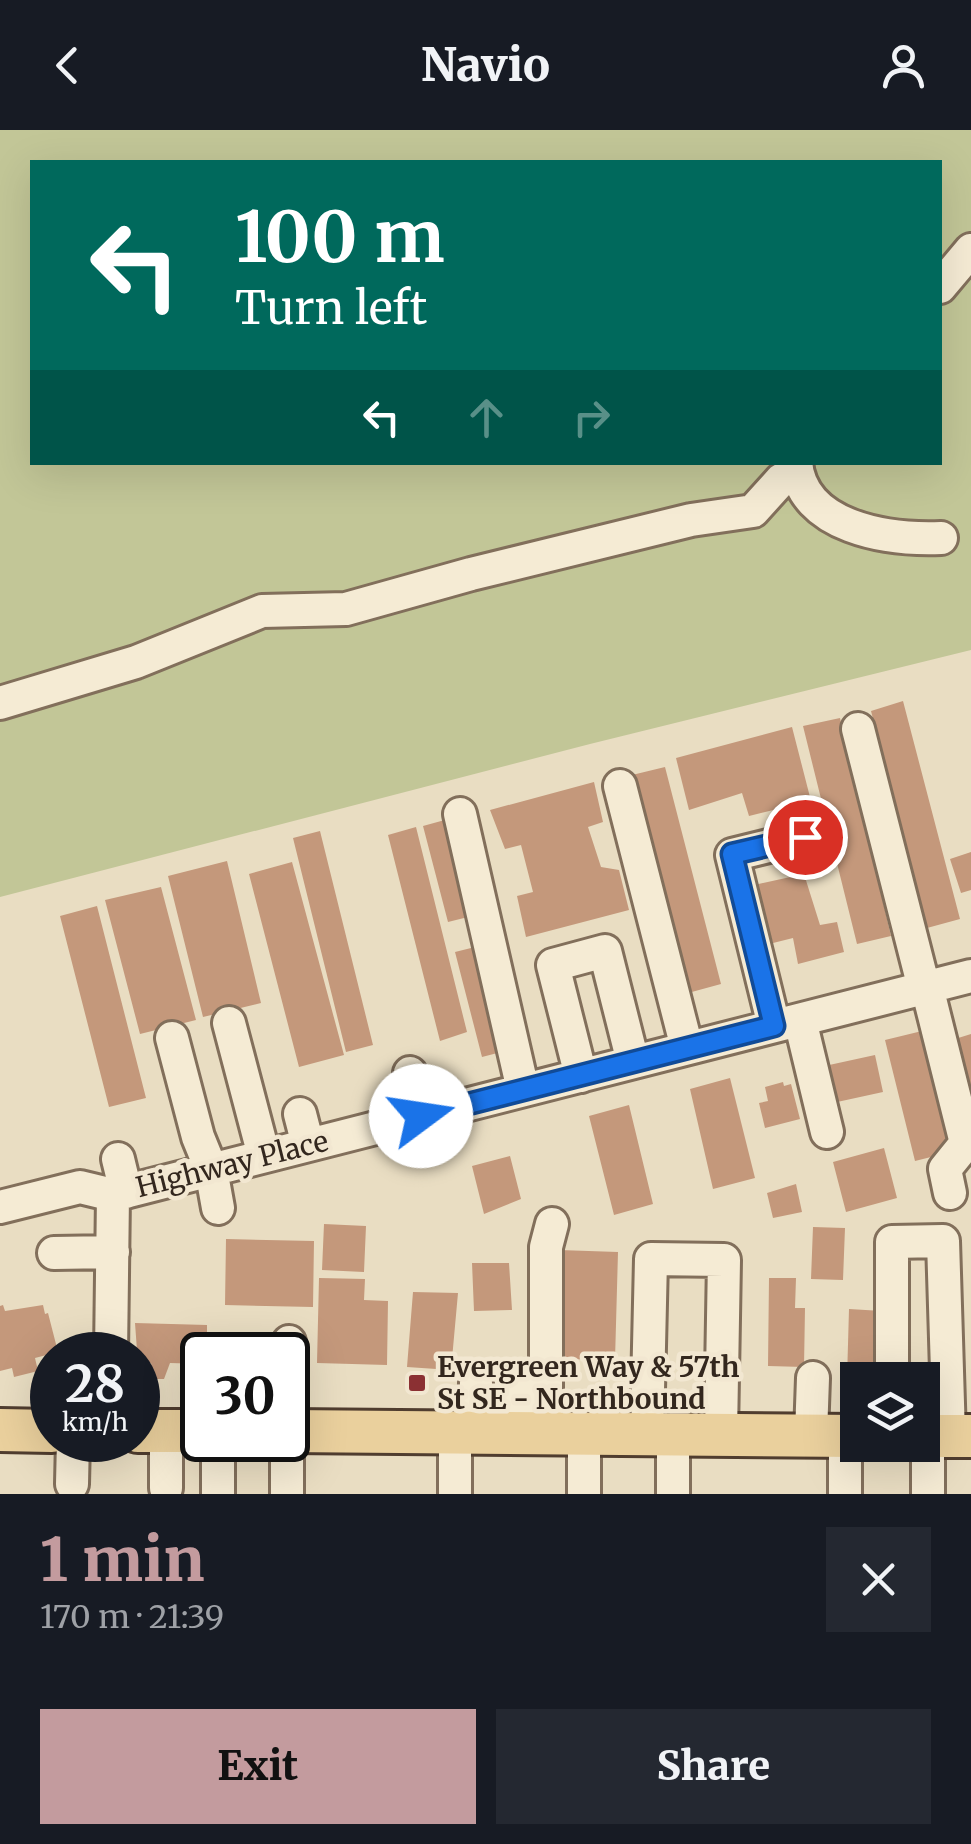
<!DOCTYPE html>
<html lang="en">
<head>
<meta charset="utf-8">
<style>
  :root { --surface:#171b24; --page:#242831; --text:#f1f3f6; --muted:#9ea1a6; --accent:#c39b9e }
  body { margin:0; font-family:Merriweather,serif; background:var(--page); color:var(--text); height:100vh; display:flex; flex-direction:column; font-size:38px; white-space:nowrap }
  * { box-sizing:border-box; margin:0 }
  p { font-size:32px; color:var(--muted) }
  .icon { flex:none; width:55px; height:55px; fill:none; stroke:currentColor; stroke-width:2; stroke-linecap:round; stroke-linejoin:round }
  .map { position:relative; height:1364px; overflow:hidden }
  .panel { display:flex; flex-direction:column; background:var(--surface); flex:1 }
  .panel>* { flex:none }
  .banner { position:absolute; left:30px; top:30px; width:912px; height:305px; border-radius:0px; box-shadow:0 10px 40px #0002; background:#00695c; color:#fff; overflow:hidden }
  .tools { position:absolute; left:840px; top:1232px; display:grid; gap:20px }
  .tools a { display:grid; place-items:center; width:100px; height:100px; border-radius:0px; background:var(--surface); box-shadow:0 10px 40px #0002; font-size:50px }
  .speed { position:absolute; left:30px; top:1202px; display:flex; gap:20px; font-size:50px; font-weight:700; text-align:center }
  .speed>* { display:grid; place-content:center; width:130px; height:130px; border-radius:50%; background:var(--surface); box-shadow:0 10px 40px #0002; line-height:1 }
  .speed small { font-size:25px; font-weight:400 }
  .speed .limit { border:5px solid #111; border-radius:15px; background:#fff; color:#111 }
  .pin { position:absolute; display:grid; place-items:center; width:85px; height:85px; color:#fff; margin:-42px; border:5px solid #fff; border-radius:50%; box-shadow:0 2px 10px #0007 }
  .me { position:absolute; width:110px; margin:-55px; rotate:76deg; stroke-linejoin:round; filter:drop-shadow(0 0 8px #0008) }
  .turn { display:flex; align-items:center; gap:35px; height:210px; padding:0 40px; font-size:45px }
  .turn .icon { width:130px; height:130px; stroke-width:2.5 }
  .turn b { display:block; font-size:70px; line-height:85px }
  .lanes { display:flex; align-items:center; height:95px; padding:0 40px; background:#0003; justify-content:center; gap:50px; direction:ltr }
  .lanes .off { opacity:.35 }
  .round { display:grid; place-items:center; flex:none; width:105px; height:105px; border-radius:0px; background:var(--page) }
  .summary { display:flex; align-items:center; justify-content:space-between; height:170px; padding:0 40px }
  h1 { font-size:60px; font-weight:800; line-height:75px; color:var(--accent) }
  .action { display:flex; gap:20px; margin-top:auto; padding:20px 40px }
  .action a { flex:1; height:115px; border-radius:0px; background:var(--accent); color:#111; font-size:40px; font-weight:800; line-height:115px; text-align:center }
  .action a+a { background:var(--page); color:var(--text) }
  header { display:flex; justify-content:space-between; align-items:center; height:130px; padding:0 40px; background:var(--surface); font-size:45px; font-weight:800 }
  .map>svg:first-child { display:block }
  .green { fill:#c2c697; fill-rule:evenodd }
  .building { fill:#c4987b }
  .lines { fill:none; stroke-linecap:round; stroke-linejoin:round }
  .minor-casing { stroke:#826f5b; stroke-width:38 }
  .major-casing { stroke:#503d2f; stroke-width:48 }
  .minor { stroke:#f5ebd4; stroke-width:32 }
  .major { stroke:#ead09d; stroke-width:42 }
  .route-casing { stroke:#114b97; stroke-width:25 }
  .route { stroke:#1a73e8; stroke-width:18 }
  .poi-dot { fill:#8b3033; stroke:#f2e7d1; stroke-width:4 }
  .labels { text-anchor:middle; stroke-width:9; stroke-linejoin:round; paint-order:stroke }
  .street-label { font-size:28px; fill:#33271e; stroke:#f2e7d1 }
  .poi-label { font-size:28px; font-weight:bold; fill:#33271e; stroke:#f2e7d1; text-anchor:start }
</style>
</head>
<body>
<header><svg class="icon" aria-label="back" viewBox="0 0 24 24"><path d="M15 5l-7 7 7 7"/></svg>Navio<svg class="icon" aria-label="person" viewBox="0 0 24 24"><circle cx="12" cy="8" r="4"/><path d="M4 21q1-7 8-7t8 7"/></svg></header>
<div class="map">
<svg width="971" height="1364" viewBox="0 0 971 1364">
  <rect width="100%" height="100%" fill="#e9ddc2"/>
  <path class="green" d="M0 0H971V520L590 614 0 767ZM32 32H940V332H32Z"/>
  <path class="building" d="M903 571 960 789 927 798 871 581Z
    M840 588 891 806 857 814 803 596Z
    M792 597 811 671 749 686 742 663 689 680 676 628Z
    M665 637 721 854 688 863 632 645Z
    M594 652 603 692 588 697 601 737 619 740 629 780 526 807 517 766 533 762 521 715 505 719 490 680Z
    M452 688 476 785 448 792 423 696Z
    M416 697 467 902 440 911 388 705Z
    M320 701 373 915 346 922 293 708Z
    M971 722V760L961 763 950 729Z
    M227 731 261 873 203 887 168 746Z
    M292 732 344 925 299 937 249 744Z
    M804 744 820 795 837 792 844 822 798 834 793 808 773 813 754 755Z
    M161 757 196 890 140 904 105 770Z
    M97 776 146 968 109 977 60 786Z
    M483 815 509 920 482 927 455 822Z
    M922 901 951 1022 915 1031 885 910Z
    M971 904V961H970L955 909Z
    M875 925 883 962 828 974 820 937Z
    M730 948 755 1048 713 1059 690 959Z
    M783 952 784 956 791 954 800 989 765 998 759 973 768 971 765 957Z
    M629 975 653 1074 614 1085 589 986Z
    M884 1018 897 1068 846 1082 833 1032Z
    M510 1026 521 1069 484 1084 472 1036Z
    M796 1054 802 1082 773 1088 767 1063Z
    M324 1094 366 1096 364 1142 322 1140Z
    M813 1097 845 1098 843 1150 811 1149Z
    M226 1109 314 1111 313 1177 225 1175Z
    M559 1120 618 1122 615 1230 559 1229Z
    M472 1133H509L512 1180 474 1181Z
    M319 1148 365 1149 364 1170 388 1171 387 1235 317 1233Z
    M769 1148H796L795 1178H805L804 1237 768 1236Z
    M413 1162 458 1163 451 1240 407 1237Z
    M3 1175 5 1181 43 1175 45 1184 48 1183 58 1222 35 1228 38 1241 14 1247 12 1238 0 1241V1176Z
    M849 1179 882 1181 880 1249H847Z
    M135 1193 207 1195V1225H202V1234L170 1233 164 1249H154L151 1233 138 1234Z"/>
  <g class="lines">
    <g class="minor-casing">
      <path id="minor" d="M940 157 971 120
        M796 332C801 398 888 410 941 408
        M0 573 136 532 262 481 346 479 471 444 691 390 753 381 781 350 796 341
        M858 599 924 858
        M620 656 687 918
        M460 684 523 960
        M927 857 966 1013 945 1039 950 1063
        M800 890 827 1002
        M229 893 264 1026
        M774 896 732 725 805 707
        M172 908 198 1007 211 1039 218 1078
        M410 943 421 986
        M581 946 553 835 605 821 633 932
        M300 984 308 1015
        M118 1029 126 1062
        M0 1077 80 1057 113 1065
        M54 1123 113 1122
        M111 1225 113 1065 971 846
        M892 1250V1112L943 1111 949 1306
        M288 1259 289 1212
        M455 1302V1364
        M474 1302 476 1253
        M515 1302 516 1255
        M546 1303V1117L552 1094
        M584 1303V1364
        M647 1304 651 1129 724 1130 721 1304
        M811 1305 813 1248
        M218 1310V1364
        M287 1310V1364
        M72 1354 73 1310
        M166 1358V1301
        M673 1364V1304
        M845 1364V1306
        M928 1364V1306"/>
    </g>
    <g class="major-casing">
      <path id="major" d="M0 1300 52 1301
        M138 1301H202
        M288 1301 858 1306
        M922 1306H971"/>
    </g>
    <use href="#minor" class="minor"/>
    <use href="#major" class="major"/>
  </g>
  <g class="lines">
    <g class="route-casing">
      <path id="route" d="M421 986 774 896 732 724 805 707"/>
    </g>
    <use href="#route" class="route"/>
  </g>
  <rect class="poi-dot" x="407" y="1243" width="20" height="20" rx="5"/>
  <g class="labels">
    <g class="street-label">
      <text transform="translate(232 1034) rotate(-14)" y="10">Highway Place</text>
    </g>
    <g class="poi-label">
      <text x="437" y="1247">Evergreen Way &amp; 57th<tspan x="437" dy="32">St SE - Northbound</tspan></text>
    </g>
  </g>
</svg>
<div class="tools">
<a><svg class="icon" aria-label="layers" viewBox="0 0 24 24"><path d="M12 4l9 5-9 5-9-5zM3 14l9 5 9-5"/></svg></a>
</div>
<div class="speed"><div>28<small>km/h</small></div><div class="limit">30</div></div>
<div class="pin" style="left:805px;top:707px;background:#d93025"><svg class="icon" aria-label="arrive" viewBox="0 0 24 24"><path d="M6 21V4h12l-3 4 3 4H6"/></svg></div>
<svg class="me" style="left:421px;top:986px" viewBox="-20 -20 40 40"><circle r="19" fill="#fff"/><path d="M0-13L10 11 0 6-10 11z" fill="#1a73e8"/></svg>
<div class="banner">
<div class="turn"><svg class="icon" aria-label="left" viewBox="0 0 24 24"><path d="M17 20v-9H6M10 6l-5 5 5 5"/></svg><div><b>100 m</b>Turn left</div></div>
<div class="lanes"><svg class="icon" aria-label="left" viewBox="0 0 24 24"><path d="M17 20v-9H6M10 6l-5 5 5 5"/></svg><svg class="icon off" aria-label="ahead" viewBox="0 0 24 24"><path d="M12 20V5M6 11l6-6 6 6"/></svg><svg class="icon off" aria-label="right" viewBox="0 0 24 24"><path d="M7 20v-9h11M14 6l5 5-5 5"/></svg></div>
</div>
</div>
<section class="panel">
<div class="summary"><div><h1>1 min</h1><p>170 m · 21:39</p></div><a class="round"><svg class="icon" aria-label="close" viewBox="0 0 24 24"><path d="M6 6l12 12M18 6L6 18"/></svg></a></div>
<div class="action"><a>Exit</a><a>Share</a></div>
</section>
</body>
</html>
